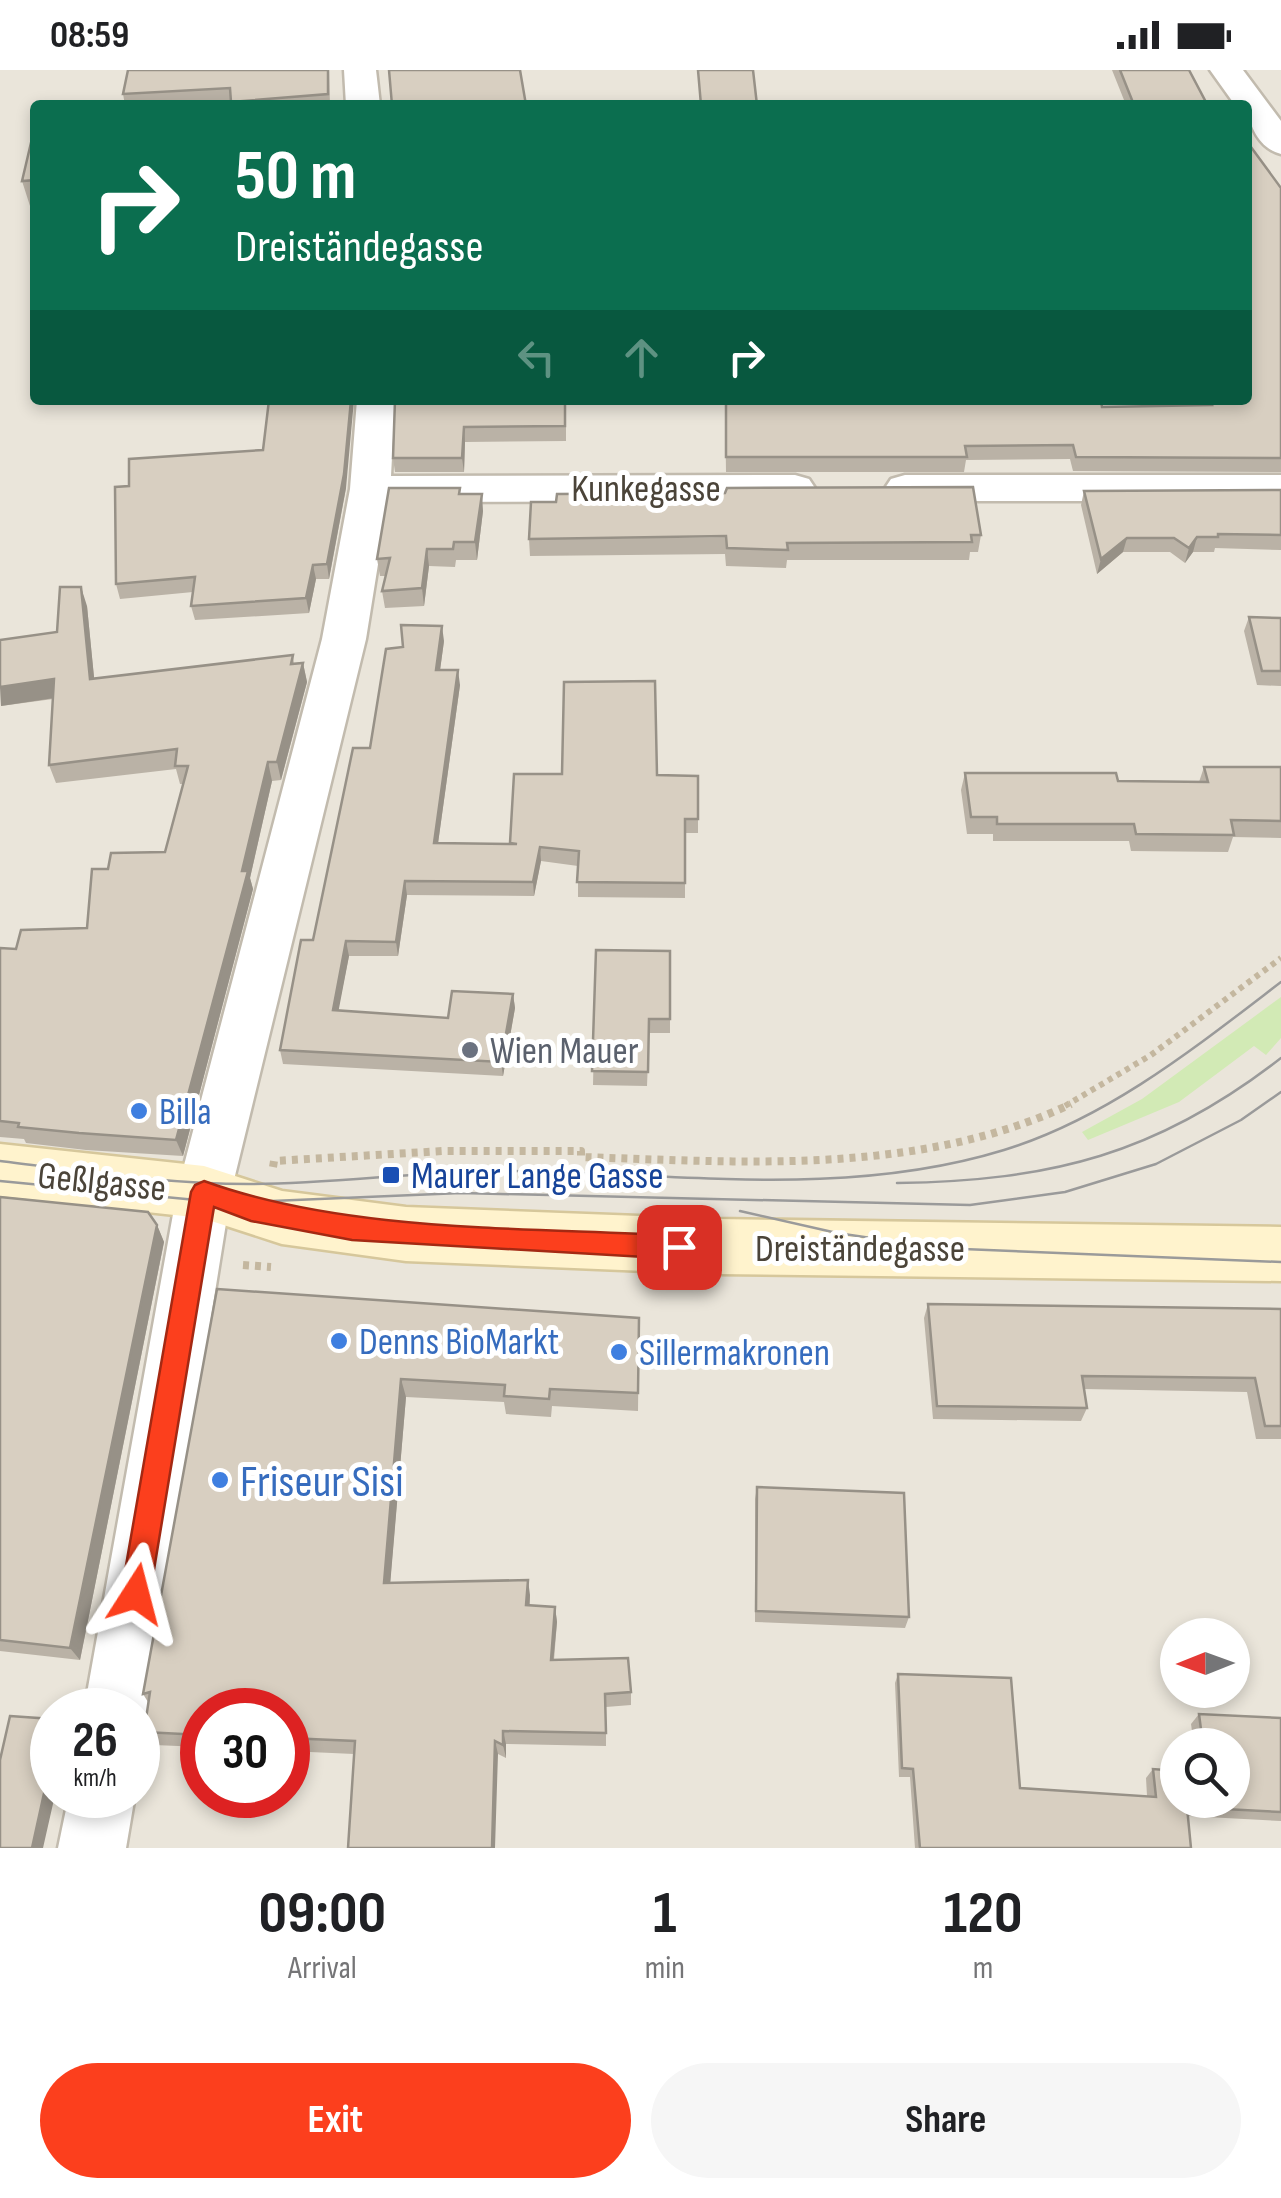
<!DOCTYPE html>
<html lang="en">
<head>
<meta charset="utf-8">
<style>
  :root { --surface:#fff; --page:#f6f6f6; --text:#202124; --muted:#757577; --accent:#fc3f1d }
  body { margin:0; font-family:"Sofia Sans Condensed",sans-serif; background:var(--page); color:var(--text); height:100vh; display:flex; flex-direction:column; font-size:38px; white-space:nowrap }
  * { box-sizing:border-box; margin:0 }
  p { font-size:32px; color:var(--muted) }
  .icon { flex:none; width:55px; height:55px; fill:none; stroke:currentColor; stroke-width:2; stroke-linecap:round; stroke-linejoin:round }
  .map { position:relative; height:1778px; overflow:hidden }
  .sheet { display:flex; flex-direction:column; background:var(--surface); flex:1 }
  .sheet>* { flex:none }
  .top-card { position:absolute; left:30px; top:30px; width:1222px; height:305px; border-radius:10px; box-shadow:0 5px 15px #0003; background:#0b6e4f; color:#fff; overflow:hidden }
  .needle { width:65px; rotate:269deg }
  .controls { position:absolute; left:1160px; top:1548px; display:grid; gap:20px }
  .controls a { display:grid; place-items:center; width:90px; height:90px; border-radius:50%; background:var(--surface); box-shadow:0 5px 15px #0003; font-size:50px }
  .speed { position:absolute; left:30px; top:1618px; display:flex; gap:20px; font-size:50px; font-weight:700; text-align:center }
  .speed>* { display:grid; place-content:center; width:130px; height:130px; border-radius:50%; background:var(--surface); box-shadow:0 5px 15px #0003; line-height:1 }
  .speed small { font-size:25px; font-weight:400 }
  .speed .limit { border:15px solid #d22; background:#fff; color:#111 }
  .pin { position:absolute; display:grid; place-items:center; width:85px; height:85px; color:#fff; margin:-42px; border-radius:20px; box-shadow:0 5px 15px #0006 }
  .me { position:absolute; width:110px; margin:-55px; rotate:9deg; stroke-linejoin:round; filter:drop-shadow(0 0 8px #0008) }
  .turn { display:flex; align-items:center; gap:35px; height:210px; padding:0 40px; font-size:45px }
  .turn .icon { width:130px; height:130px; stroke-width:2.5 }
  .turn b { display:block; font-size:70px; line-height:85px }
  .lanes { display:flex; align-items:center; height:95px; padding:0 40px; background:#0003; justify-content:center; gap:50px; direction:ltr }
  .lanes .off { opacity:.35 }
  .eta { display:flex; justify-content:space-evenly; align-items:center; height:170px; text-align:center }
  .eta b { font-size:60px; font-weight:700; line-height:70px }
  .primary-button { display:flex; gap:20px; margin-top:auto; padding:20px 40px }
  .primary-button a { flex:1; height:115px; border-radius:60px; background:var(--accent); color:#fff; font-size:40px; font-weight:700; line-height:115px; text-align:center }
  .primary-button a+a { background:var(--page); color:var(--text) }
  .status { display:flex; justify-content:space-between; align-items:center; height:70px; padding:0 50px; background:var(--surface); direction:ltr }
  .status svg { height:28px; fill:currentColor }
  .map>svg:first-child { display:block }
  .residential { fill:#eae5da; fill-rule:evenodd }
  .green { fill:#d2eab5 }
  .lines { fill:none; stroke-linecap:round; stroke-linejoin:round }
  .street-casing { stroke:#c2bbae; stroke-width:5 }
  .secondary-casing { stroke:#d6c79b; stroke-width:5 }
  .path-far1 { stroke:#c4b79f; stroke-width:6; stroke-dasharray:5 5; stroke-linecap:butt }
  .path { stroke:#c4b79f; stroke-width:8; stroke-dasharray:6 6; stroke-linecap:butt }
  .street { fill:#fff; fill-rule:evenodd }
  .secondary { fill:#fff3cd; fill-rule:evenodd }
  .tram { stroke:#9a9a9a; stroke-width:2.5 }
  .wall { fill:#bab2a6 }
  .shaded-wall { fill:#979187 }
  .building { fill:#d8cfc1; stroke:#979187; stroke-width:2.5 }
  .route { fill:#fc3f1d; stroke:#a42913; stroke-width:2.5 }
  .worship-dot { fill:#6b7280; stroke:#fff; stroke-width:4 }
  .shop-dot { fill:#3f7fe0; stroke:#fff; stroke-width:4 }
  .transit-dot { fill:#1a4fb4; stroke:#fff; stroke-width:4 }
  .labels { text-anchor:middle; stroke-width:10; stroke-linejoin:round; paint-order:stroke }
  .street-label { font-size:38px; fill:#4b4439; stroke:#fff }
  .worship-label { font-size:38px; fill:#5b616d; stroke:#fff; text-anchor:start }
  .shop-label { font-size:38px; fill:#366cbe; stroke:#fff; text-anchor:start }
  .transit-label { font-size:38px; fill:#164399; stroke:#fff; text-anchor:start }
  .near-shop-label { font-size:45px; fill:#366cbe; stroke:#fff; text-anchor:start }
</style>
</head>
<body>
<div class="status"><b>08:59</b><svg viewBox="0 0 49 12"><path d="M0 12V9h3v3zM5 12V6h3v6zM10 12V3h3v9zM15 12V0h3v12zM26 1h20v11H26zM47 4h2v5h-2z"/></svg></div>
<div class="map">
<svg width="1281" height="1778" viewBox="0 0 1281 1778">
  <rect width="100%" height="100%" fill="#f6f3ec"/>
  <path class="residential" d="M0 0H1281V1778H0ZM35 35H1248V330H35ZM1178 1565H1232V1620H1178ZM52 1640H138V1725H52ZM202 1640H288V1725H202ZM1178 1675H1232V1730H1178Z"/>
  <path class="green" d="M1281 927V968L1266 985 1254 976 1179 1032 1088 1070 1082 1062 1142 1029Z"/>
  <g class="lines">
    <g class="street-casing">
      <path id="street" d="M344 0H376L380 35H346Z
        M1210 0H1243L1281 51V84C1260 79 1248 56 1248 35H1235Z
        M357 330H395L391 406 795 405 809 409 815 418 809 427 795 431 388 432 366 569 231 1122 148 1640 138 1664V1640H84L177 1122 322 569 350 419Z
        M905 405H1281V431H905L891 427 885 418 891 409Z
        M69 1725H135L126 1778H58Z"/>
    </g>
    <g class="secondary-casing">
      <path id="secondary" d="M0 1074 204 1096 282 1121 406 1137 718 1149 1281 1157V1211L718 1204 406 1191 282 1174 202 1148 0 1126Z"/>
    </g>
    <path class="path-far1" d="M1065 1036 1151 985 1281 888"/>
    <path class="path" d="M273 1097 274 1091 443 1081H581V1087C745 1092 918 1106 1071 1034
      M243 1195 271 1197"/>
    <use href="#street" class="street"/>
    <use href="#secondary" class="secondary"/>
    <path class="tram" d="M0 1091C83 1101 166 1114 249 1114 337 1114 425 1100 514 1101 677 1103 845 1129 1004 1080 1108 1048 1196 977 1281 912
      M0 1111 227 1133 461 1123 970 1135 1065 1122 1156 1094 1241 1050 1281 1022
      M897 1113C1051 1111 1158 1084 1281 988
      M740 1141 837 1163 939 1178 1281 1192"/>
  </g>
  <path class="wall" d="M329 0 330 35H125L123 24Z
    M1112 0H1189L1207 34 1219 35H1126Z
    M35 60V136H30L22 111Z
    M1281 118V402L1073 401 1070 389 966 390 964 402H726L725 330 784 332 1102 337 1204 335 1202 330H1248Z
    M395 330H566V371L465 372 464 402H395L393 388Z
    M263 380 346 418 329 509H316L309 543 195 550 191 536 193 522 120 529 116 514 129 416Z
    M1281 420V480L1215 478 1214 482H1193L1185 493 1170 482H1123L1097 504 1081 435 1084 421Z
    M460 424 483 441 477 490H456L455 497 429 496 424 536 385 538 382 521 386 506H380L377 489Z
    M981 465 978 482H970L969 490H787L786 498 726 496 725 484 530 486 529 469Z
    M87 536 94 608 293 585 294 594 303 593 307 612 281 710 272 711 250 808 253 819 183 1086 86 1080 26 1073 24 1069 0 1067V878L16 879 87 858 108 799 165 782 183 714H180L176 699 56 713 49 695 53 629 1 636 0 570 57 562Z
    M1249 547 1281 548V616L1257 615 1244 561Z
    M444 571 440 600 460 615 438 773 510 774 657 705 698 749V763H685V828L578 827V796L541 791 534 826 407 825 398 886H349L338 940 448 948 513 924 515 938 503 1006 283 994 280 980 370 678Z
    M1204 697H1281V768L1233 767 1228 782 1131 781 1129 771H993V764H967L961 720 965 703 1118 711 1199 712Z
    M596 880 670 949V963H649L647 1016 593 1015Z
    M0 1127 157 1155 164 1172 80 1590 0 1581Z
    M217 1219 639 1248 638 1341 552 1336 551 1347 506 1344 504 1332 406 1327 390 1513 530 1525 529 1536 555 1537 557 1552 554 1590 631 1622V1635L606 1637V1676L506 1674V1688L498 1684H354L288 1681V1640H202V1677L154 1675 144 1662 148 1632 143 1624Z
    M928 1234 1281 1239V1369H1256L1247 1322 1084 1319 1087 1338 1081 1351 933 1349 924 1248Z
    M757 1417 909 1547 905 1558 755 1552V1429Z
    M898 1604 1020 1718 1147 1726 1146 1708 1153 1699 1232 1730V1675H1194L1191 1654 1199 1644 1281 1648V1751L1188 1746 1191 1778H915L910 1707H899L895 1613Z"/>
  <path class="shaded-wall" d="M351 330H354L346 418 329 509 327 494Z
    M464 357 465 372 464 402 462 388Z
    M482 424 483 441 477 490 475 472Z
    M1197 467 1193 482 1185 493 1189 478Z
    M1127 468 1123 482 1097 504 1101 489Z
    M427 479 429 496 424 536 422 518Z
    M313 495 316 509 309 543 306 528Z
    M81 517 87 536 96 627 90 609Z
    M442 556 444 571 438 615 436 600Z
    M303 593 307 612 281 710 277 692Z
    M458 600 460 615 436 788 434 773Z
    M54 609 61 627 1 636 0 617Z
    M268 692 272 711 250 808 253 819 183 1086 176 1070Z
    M540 777 541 791 534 826 533 812Z
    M405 811 407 825 398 886 396 872Z
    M346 871 349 886 336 954 333 940Z
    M513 924 515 938 503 1006 501 992Z
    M157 1155 164 1172 80 1590 70 1578Z
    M401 1309 406 1327 389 1528 384 1513Z
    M528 1510 530 1525 529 1550 526 1535Z
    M555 1537 557 1552 552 1604 551 1590Z
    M503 1661 506 1674V1688L503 1675Z
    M495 1671 498 1684 495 1778H492Z
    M52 1687V1725H55L43 1778H32Z"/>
  <path class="building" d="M128 0H328V24L231 32 230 18 123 24Z
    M389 0H520L526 35H392Z
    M698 0H753L757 35H701Z
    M1120 0H1189L1207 34 1219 35H1134Z
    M34 60 35 110 22 111Z
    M1248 73 1281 118V388L1076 387 1073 375 965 376 967 387H726V330H784V332L1101 331 1102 337 1212 335 1210 330H1248Z
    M269 330H351L344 404 327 494 313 495 306 528 191 536 195 507 116 514 115 417 129 416V389L263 380Z
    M395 330H565V356L464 357 462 388H393Z
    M973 417 981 465H971L972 472 787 473 788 480 727 478 726 466 529 469 531 432H556L557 424 725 423 727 418Z
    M389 418H460L459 424H482L475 472H454L453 479H427L422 518 382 521 390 488 377 489Z
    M1281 420V465L1218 464V467H1197L1189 478 1174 468H1127L1101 489 1084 421Z
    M60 517H81L90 609 293 585 291 594 303 593 277 692H268L242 801H248L176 1070 79 1063 18 1057 19 1053 0 1051V878L16 879 21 860 87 858 92 799H108L111 783 165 782 188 696H175L177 679 49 695 54 609 0 617V570L57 562Z
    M1249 547 1281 548V601H1262Z
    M401 555 442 556 436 600H458L434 773 517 774 510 773 514 704H562L564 612 655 611 657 705 698 706V749H685V813L577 812 579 781 540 777 533 812 405 811 396 872 346 871 333 940 448 948 452 921 513 924 501 992 280 980 301 870H313L353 678H370L386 579 403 577Z
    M1204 697H1281V751L1231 750 1234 765 1136 764 1134 754H997V747H971L965 703H1116L1118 711 1208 712Z
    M596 880 670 881V949H649L648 1002 592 1001Z
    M0 1127 148 1142 157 1155 70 1578 0 1570Z
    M217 1219 639 1248 638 1323 550 1319 549 1329 504 1326 505 1315 401 1309 384 1513 528 1510 526 1535 555 1537 551 1590 628 1588 631 1622 605 1624 606 1663 503 1661V1675L495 1671 492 1778H348L355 1671 288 1668V1640H202V1665L144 1662 150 1622 143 1624Z
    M928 1234 1281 1239V1356H1265L1255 1308 1082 1306 1087 1338 937 1336Z
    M757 1417 904 1423 909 1547 756 1541Z
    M898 1604 1011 1608 1020 1718 1156 1727 1153 1699 1178 1701V1730H1232V1675H1203L1199 1644 1281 1648V1742L1187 1737 1191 1778H920L913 1699 902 1698Z
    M10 1646 52 1649V1687L32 1778H0V1690Z"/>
  <path class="route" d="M204 1111C347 1163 526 1157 679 1166L688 1169 692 1177 688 1185 679 1189 352 1170 251 1151 214 1137 150 1524 146 1534 136 1538 125 1534 121 1524 191 1122 195 1115Z"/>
  <circle class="worship-dot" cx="470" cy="980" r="10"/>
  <g class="shop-dot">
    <circle cx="139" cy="1041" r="10"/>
    <circle cx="339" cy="1271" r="10"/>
    <circle cx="619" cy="1282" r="10"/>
    <circle cx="220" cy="1410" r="10"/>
  </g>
  <rect class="transit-dot" x="381" y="1095" width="20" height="20" rx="5"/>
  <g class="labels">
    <g class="street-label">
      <text x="646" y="431">Kunkegasse</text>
      <text transform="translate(102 1111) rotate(6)" y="13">Geßlgasse</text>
      <text x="860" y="1191">Dreiständegasse</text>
    </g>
    <g class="worship-label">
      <text x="490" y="993">Wien Mauer</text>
    </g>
    <g class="shop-label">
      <text x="159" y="1054">Billa</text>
      <text x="359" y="1284">Denns BioMarkt</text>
      <text x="639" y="1295">Sillermakronen</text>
    </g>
    <g class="transit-label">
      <text x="411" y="1118">Maurer Lange Gasse</text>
    </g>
    <g class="near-shop-label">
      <text x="240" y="1426">Friseur Sisi</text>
    </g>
  </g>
</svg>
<div class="controls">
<a><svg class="needle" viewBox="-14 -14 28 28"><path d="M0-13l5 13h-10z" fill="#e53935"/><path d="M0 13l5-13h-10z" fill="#757577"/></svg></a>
<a><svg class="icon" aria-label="search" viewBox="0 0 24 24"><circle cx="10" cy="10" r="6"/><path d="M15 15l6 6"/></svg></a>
</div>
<div class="speed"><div>26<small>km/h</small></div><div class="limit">30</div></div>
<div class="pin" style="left:679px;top:1177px;background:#d93025"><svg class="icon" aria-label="arrive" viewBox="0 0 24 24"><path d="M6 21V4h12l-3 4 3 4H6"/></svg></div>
<svg class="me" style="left:136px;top:1524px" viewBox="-20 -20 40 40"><path d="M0-17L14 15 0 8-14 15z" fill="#fc3f1d" stroke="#fff" stroke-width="4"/></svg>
<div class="top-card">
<div class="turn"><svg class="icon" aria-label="right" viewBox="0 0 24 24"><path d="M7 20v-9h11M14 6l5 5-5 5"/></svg><div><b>50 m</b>Dreiständegasse</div></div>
<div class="lanes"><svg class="icon off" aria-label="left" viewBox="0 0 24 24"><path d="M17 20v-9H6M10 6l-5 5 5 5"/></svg><svg class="icon off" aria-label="ahead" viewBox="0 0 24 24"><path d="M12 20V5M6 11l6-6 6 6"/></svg><svg class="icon" aria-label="right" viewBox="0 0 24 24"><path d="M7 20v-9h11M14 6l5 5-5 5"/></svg></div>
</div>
</div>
<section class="sheet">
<div class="eta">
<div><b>09:00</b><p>Arrival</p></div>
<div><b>1</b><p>min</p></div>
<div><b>120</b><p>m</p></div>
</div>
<div class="primary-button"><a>Exit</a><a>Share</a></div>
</section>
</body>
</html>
